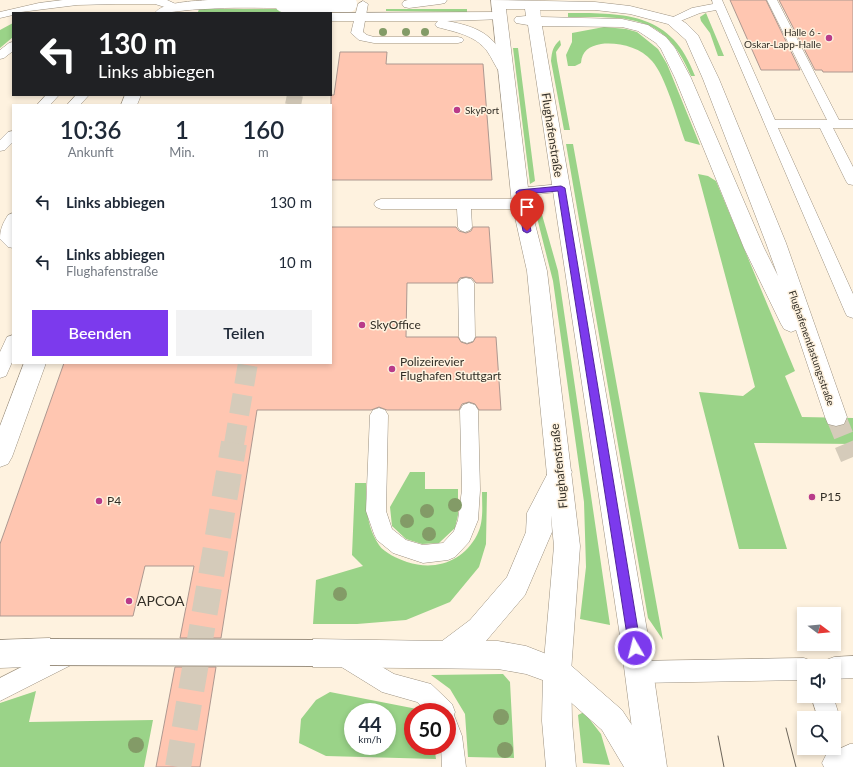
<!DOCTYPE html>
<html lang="de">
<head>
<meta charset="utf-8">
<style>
  :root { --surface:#fff; --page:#f2f2f3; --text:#1f2937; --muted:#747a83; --accent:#7c3aed }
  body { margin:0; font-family:Lato,sans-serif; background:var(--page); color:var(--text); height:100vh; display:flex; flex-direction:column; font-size:15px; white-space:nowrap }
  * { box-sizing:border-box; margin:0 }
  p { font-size:13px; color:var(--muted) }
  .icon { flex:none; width:22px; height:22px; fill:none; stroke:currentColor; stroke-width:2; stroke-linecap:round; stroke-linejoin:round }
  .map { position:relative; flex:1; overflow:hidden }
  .details { position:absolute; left:12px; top:104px; width:320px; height:260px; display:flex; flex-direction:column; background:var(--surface); border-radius:0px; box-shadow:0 2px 6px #0003 }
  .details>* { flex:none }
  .hud { position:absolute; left:12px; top:12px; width:320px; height:84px; border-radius:0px; box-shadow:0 2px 6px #0003; background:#202124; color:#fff; overflow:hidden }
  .needle { width:26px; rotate:106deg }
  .controls { position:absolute; left:797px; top:607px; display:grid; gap:8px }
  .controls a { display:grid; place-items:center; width:44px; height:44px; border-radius:0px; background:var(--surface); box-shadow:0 2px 6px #0003; font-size:20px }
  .speed { position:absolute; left:344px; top:703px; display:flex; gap:8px; font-size:20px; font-weight:700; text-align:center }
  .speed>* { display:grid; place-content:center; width:52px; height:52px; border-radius:50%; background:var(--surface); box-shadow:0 2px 6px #0003; line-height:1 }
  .speed small { font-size:10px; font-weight:400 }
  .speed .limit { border:6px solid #d22; background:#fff; color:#111 }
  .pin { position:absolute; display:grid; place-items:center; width:34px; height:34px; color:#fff; margin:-41px -17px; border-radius:50% 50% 50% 0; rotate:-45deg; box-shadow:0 0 4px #0007 }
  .pin .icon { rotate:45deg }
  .me { position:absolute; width:44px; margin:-22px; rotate:352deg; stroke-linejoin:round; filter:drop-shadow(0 0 3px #0008) }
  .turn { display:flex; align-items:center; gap:14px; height:84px; padding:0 20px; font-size:18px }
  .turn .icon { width:52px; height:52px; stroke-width:2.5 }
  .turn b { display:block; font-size:28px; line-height:34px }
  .eta { display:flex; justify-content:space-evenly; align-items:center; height:68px; text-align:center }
  .eta b { font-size:24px; font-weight:600; line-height:28px }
  .cta { display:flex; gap:8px; margin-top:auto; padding:8px 20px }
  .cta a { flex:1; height:46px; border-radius:0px; background:var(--accent); color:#fff; font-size:16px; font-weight:600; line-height:46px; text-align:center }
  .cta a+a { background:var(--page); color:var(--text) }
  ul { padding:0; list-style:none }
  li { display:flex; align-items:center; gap:12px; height:60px; padding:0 20px }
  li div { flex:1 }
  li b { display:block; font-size:15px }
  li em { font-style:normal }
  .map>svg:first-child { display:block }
  .green { fill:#9ad388; fill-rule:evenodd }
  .building { fill:#ffc6b1; stroke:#ad9890 }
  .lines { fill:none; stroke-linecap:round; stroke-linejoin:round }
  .pedestrian-tunnel-far2 { stroke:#d5cbba; stroke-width:16; stroke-dasharray:16 8; stroke-linecap:butt }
  .pedestrian-tunnel-far1 { stroke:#d5cbba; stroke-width:20; stroke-dasharray:20 10; stroke-linecap:butt }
  .pedestrian-tunnel { stroke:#d5cbba; stroke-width:26; stroke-dasharray:26 13; stroke-linecap:butt }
  .secondary-tunnel-far1 { stroke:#d5cbba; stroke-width:20; stroke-dasharray:20 10; stroke-linecap:butt }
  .secondary-tunnel { stroke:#d5cbba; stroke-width:26; stroke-dasharray:26 13; stroke-linecap:butt }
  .service-casing { stroke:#9c9180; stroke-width:1 }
  .minor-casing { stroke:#9c9180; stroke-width:1 }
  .secondary-casing { stroke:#9c9180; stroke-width:1 }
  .service { fill:#fff; fill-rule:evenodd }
  .minor { fill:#fff; fill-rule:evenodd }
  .secondary { fill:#fff; fill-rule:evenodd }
  .tram { stroke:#6b6459; stroke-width:1 }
  .minor-bridge-far1-casing { stroke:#9c9180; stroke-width:16; stroke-linecap:butt }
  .minor-bridge-casing { stroke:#9c9180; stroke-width:28; stroke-linecap:butt }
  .minor-bridge-far1 { stroke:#fff; stroke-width:16 }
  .minor-bridge { stroke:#fff; stroke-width:26 }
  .tree { fill:#839b67 }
  .route { fill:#7c3aed; stroke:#51269a }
  .poi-dot { fill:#b93b8a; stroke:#fef2df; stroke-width:1.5 }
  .labels { text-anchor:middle; stroke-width:3; stroke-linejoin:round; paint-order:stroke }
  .far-poi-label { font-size:10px; fill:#322e26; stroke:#fef2df; text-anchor:end }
  .far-street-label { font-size:10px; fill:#322e26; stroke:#fef2df }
  .street-label { font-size:12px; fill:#322e26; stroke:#fef2df }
  .poi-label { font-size:12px; fill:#322e26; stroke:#fef2df; text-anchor:start }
  .near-poi-label { font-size:14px; fill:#322e26; stroke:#fef2df; text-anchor:start }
</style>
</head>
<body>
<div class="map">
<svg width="853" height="767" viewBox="0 0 853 767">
  <rect width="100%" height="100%" fill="#fef2df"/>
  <path class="green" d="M199 9H281V12H198Z
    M386 9H467V12L386 11Z
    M568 13C627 13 672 13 695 76H691C665 13 628 17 568 17Z
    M706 13 724 56H718L710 33 701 21 700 17Z
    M13 23V37L0 48V30Z
    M604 27 626 29 637 32 658 49 667 64 700 145 685 141C678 121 665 75 652 61 640 47 618 42 601 44 589 46 582 51 581 63L575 66H568L566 55 572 42V33Z
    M560 40 561 45 556 52 557 61 570 130H564L551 61C552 51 553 46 560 40Z
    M513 48H518L535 181 530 184Z
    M566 144H573L663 640 648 618Z
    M698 174 708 176 716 181 795 371 785 376 802 417 853 418V444L754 443 787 549H739L699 392 743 396 755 387Z
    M537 197 558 271 610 625 580 619 586 567 584 502 553 281 532 198Z
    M410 472H425V489H458V515L455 528 439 543 422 544 406 539 392 526 390 507Z
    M355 483H366C366 505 366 526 379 545 384 553 399 559 407 562 435 571 463 562 477 535 484 522 482 506 482 492H487L486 544 479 567 450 602 406 620 357 624H313L316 580 363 566 352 555Z
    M503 674 510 682 514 758 468 757 465 714 450 689 431 675Z
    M36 691 29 722 153 720 144 767H0V703Z
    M330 692 417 709 420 712H413V746H434L436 759 326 756 299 743 301 719 316 700ZM353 712H387V746H353Z
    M584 712 601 734 610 765 583 763 578 715Z"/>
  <path class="building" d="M730 0H766L800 70H761Z
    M779 0H853V72H823L822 70H815Z
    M340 52H387L386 64H483L492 180H331V95H334Z
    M331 227H456L459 231 466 233 471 231 473 227H489L493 283H476L472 278 466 277 460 278 457 283H407L406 337H458L461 342 467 344 473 342 476 337H496L501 410H479L475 404 469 402 462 404 459 410H387L379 407 371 410H257L221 638H180L194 566H145L133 616H0V544L64 363H331Z
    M175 667H216L200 767H156Z"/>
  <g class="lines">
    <path class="pedestrian-tunnel-far2" d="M293 105 295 95"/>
    <path class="pedestrian-tunnel-far1" d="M234 444 248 363"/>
    <path class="pedestrian-tunnel" d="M178 767 234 443"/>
    <path class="secondary-tunnel-far1" d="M836 417 847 444"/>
    <path class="secondary-tunnel" d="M847 443 853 457"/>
    <g class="service-casing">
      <path id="service" d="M63 0H167L178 5 179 7 174 10 155 4H115L77 5 13 13V15L0 18V12L39 3Z
        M712 0H722L775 120H827L767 0H777L839 120H853V128H833L853 167V185L848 184 846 181 820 128H778L853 294V318L847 316 845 312 716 10 700 13 673 24 667 21 669 19 692 8 713 4Z
        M363 1 368 4 363 32 367 35 374 37H458L462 38 464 40 462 42 458 43H374L359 40 351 33 358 4Z
        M13 42V51L4 58 0 59V50L9 43Z
        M46 95H59L50 105H37Z
        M76 95H89L80 105H67Z
        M13 131V142L5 150 0 151V140L8 132Z
        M561 184 566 185 568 188 566 191 519 196 514 195 512 192 514 189 519 188Z
        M381 199H521L526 201 528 204 526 207 521 209H471L472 227 470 230 465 232 460 230 458 227 457 209H381L376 207 374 204 376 201Z
        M13 213V248L8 247 0 239C0 229 3 223 8 215Z
        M466 278 471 279 474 283 475 337 473 341 467 343 461 341 459 337 458 283 461 279Z
        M13 335V360L6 376 0 378V352L7 337Z
        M469 403 475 405 478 410 480 490 478 520 469 542 455 557 448 560 423 563 393 553 377 540 374 534 366 511 370 415 373 410 379 408 385 410 388 415 386 511 392 529 406 540 423 545 443 543 454 531 458 520 462 490 460 410 463 405Z
        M67 644 75 647 78 655 75 663 0 701V678Z
        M343 644 394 674 431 684 452 704 455 712 454 715 462 736 466 767H442L441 746H447V712H428L417 702 382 692 335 663 332 655 335 647Z
        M853 656V678L834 679V666H824L826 660 834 657Z
        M804 658 812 661 814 666H804V680L638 683 630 680 627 672 630 664 638 661Z
        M811 696H833L840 718 837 726 834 727V718H818Z
        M850 744H853V767H824L822 763 826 755Z"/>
    </g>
    <g class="minor-casing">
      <path id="minor" d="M208 0H284L288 1 290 4 288 7 283 8C257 8 231 7 205 9 188 9 172 13 155 13 162 2 195 1 208 0Z
        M408 0H447L445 3 440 4 409 8 404 7 402 4 404 1Z
        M499 12 504 13 506 16 504 19 447 21C485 28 494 37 513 70L510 73 505 75 500 73C495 66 492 58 487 51 475 35 455 32 437 27L435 24 438 21H331L330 13Z
        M125 95H141L137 105H121Z
        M24 363H46L12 457 8 464 0 467V426Z
        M560 462 568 465 572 472 551 513 552 532 525 595 486 641H498L526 646 567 662 622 710 643 742 654 756 658 767H624L602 730 548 682 526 674 498 669 313 667 303 663 299 653 303 643 313 639 442 641 470 620 507 577 526 532 527 513 552 465Z
        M50 638 60 642 64 652 60 662 50 666 0 668V640Z"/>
    </g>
    <g class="secondary-casing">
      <path id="secondary" d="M491 0 595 2 630 6 678 18 687 24 698 35 719 79 786 243 847 417 844 424 836 426 828 424 825 417 796 330 791 332 784 329 781 324 744 248 675 78 661 49 656 43 638 31 622 27 542 26 648 636 667 767H637L620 636 528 25 516 23 514 20 516 17 526 16 525 9H506L530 204 547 271 580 546 571 672 572 721 576 767H546L542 721 543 672 554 546 527 271 512 204ZM540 10H595L630 14 668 24 686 40 703 79 766 243 778 276 764 248 691 78 675 48 666 37 648 25 622 19 541 17Z"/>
    </g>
    <use href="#service" class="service"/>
    <use href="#minor" class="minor"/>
    <use href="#secondary" class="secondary"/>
    <path class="tram" d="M786 728 796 767
      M718 736 724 767"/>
    <g class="minor-bridge-far1-casing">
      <path id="minor-bridge-far1" d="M283 4H349"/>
    </g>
    <g class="minor-bridge-casing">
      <path id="minor-bridge" d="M50 652 313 653"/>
    </g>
    <use href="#minor-bridge-far1" class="minor-bridge-far1"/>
    <use href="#minor-bridge" class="minor-bridge"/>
  </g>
  <g class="tree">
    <circle cx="383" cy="32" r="4"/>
    <circle cx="406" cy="32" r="4"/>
    <circle cx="425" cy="32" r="4"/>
    <circle cx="455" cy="505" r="7"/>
    <circle cx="427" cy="511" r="7"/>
    <circle cx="407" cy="521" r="7"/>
    <circle cx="429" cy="534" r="7"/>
    <circle cx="340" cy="594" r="7"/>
    <circle cx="501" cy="717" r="8"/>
    <circle cx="136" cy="745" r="8"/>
    <circle cx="505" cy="750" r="8"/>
  </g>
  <path class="route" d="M561 186 565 188 641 648 639 652 635 654 631 652 629 648 558 191 524 194 531 231 527 233 523 231 516 192 519 190Z"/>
  <g class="poi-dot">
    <circle cx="829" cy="38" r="4"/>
    <circle cx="457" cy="110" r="4"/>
    <circle cx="362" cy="325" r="4"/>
    <circle cx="392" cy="369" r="4"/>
    <circle cx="812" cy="497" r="4"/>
    <circle cx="99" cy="501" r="4"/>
    <circle cx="129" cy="601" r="4"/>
  </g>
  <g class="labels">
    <g class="far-poi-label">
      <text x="821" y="36">Halle 6 -<tspan x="821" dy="12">Oskar-Lapp-Halle</tspan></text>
      <text x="465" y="114" text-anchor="start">SkyPort</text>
    </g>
    <g class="far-street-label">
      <text transform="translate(812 348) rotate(71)" y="4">Flughafenentlastungsstraße</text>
    </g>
    <g class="street-label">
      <text transform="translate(552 135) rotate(81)" y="4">Flughafenstraße</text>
      <text transform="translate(559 466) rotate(-96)" y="4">Flughafenstraße</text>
    </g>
    <g class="poi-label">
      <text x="370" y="329">SkyOffice</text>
      <text x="400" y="366">Polizeirevier<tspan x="400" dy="14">Flughafen Stuttgart</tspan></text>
      <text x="820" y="501">P15</text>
      <text x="107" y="505">P4</text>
    </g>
    <g class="near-poi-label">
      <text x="137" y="606">APCOA</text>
    </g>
  </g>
</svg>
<div class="controls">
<a><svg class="needle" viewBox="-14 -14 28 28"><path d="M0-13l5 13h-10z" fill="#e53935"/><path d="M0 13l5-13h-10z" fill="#747a83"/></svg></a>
<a><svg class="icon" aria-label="sound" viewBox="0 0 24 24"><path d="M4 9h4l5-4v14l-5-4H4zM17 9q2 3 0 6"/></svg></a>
<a><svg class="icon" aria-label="search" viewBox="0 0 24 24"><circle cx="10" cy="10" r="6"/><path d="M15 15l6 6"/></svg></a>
</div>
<div class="speed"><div>44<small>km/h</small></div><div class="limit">50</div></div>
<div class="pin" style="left:527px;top:231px;background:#d93025"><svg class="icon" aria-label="arrive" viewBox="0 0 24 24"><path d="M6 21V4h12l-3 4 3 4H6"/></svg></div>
<svg class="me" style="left:635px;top:648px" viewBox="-20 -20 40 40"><circle r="17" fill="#7c3aed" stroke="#fff" stroke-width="3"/><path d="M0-11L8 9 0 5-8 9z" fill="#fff"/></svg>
<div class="hud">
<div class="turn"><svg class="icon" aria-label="left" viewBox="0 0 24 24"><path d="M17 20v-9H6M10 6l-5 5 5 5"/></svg><div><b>130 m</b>Links abbiegen</div></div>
</div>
<section class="details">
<div class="eta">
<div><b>10:36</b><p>Ankunft</p></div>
<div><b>1</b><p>Min.</p></div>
<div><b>160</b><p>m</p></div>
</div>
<ul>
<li><svg class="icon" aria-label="left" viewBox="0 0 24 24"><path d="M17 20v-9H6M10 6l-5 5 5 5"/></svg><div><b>Links abbiegen</b></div><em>130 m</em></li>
<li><svg class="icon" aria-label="left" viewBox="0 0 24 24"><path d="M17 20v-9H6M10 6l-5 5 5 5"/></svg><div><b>Links abbiegen</b><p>Flughafenstraße</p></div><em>10 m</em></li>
</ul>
<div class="cta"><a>Beenden</a><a>Teilen</a></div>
</section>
</div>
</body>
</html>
